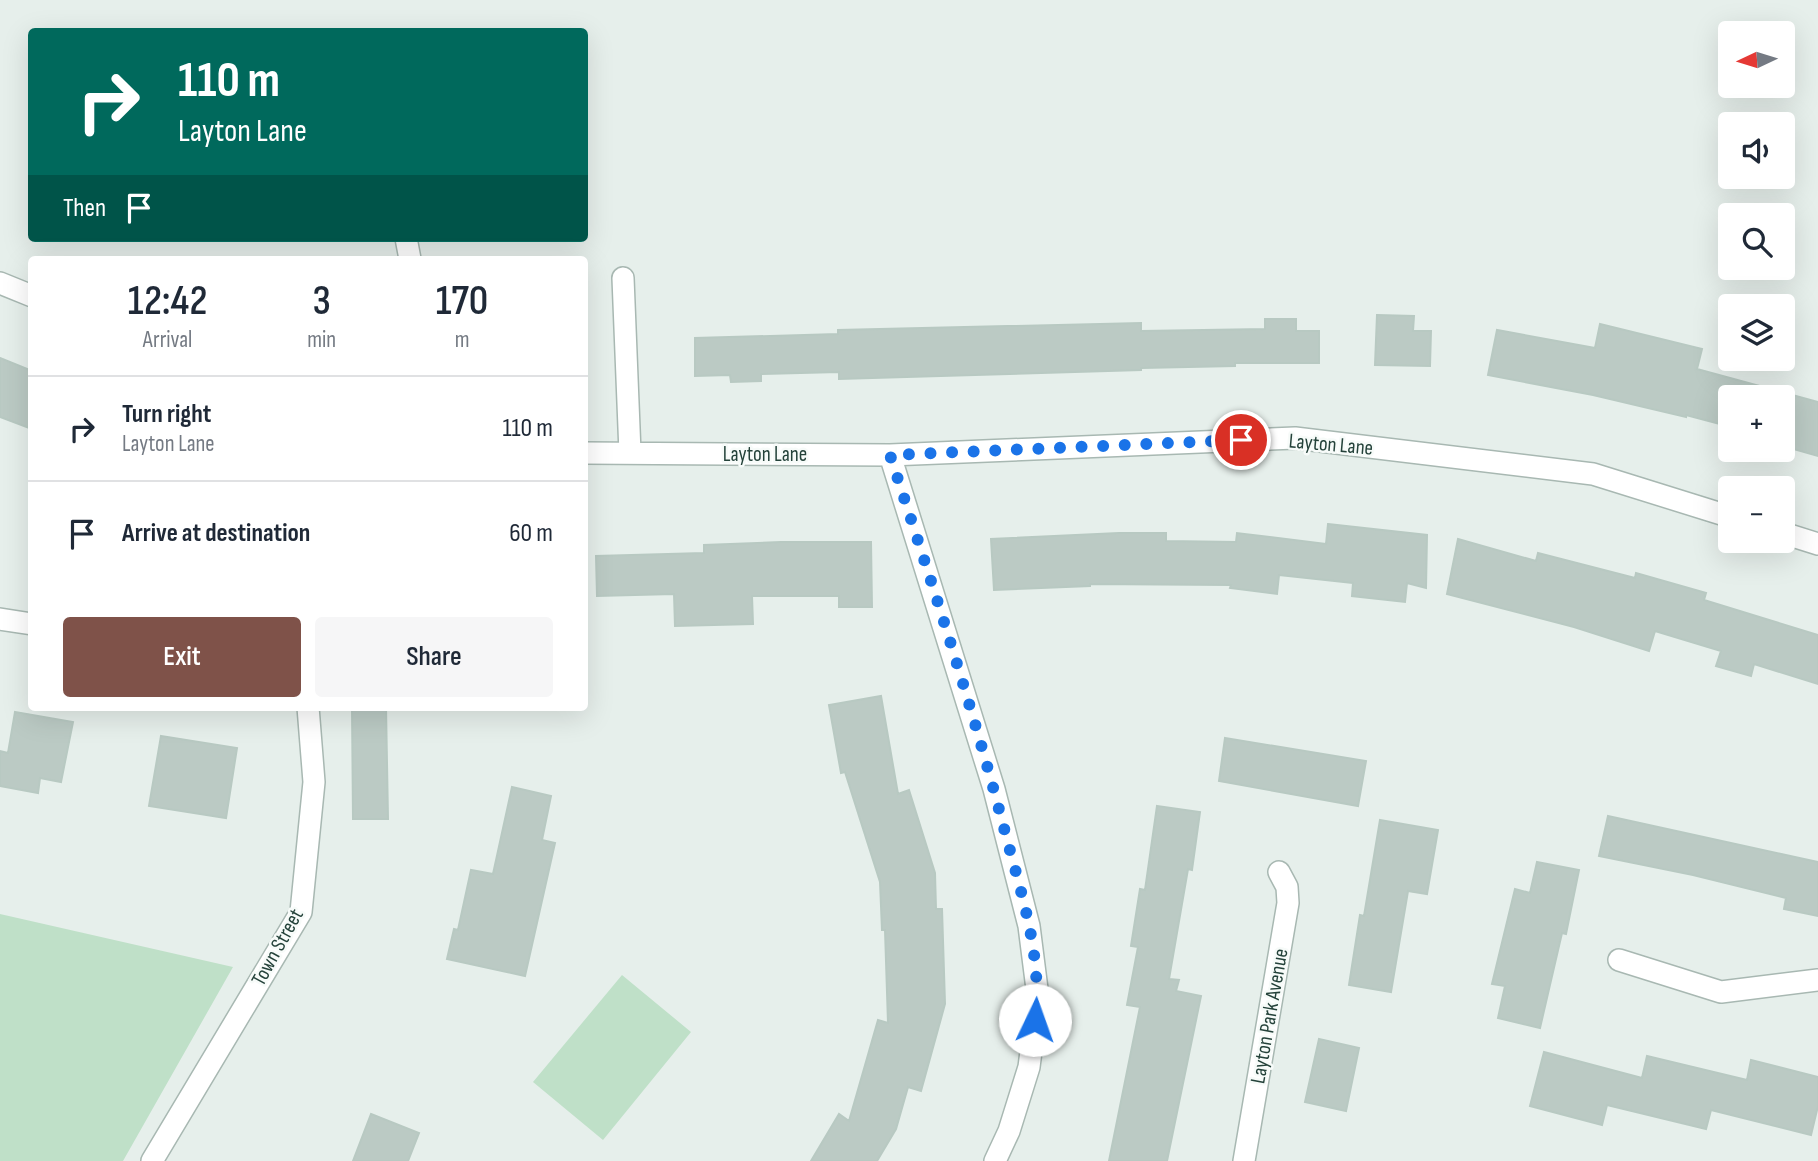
<!DOCTYPE html>
<html lang="en">
<head>
<meta charset="utf-8">
<style>
  :root { --surface:#fff; --page:#f6f6f7; --text:#1f2937; --muted:#747a83; --line:#e0e1e3; --accent:#7f5249 }
  body { margin:0; font-family:"Sofia Sans Condensed",sans-serif; background:var(--page); color:var(--text); height:100vh; display:flex; flex-direction:column; font-size:26px; white-space:nowrap }
  * { box-sizing:border-box; margin:0 }
  p { font-size:23px; color:var(--muted) }
  .icon { flex:none; width:38px; height:38px; fill:none; stroke:currentColor; stroke-width:2; stroke-linecap:round; stroke-linejoin:round }
  .map { position:relative; flex:1; overflow:hidden }
  .drawer { position:absolute; left:28px; top:256px; width:560px; height:455px; display:flex; flex-direction:column; background:var(--surface); border-radius:7px; box-shadow:0 7px 28px #0002 }
  .drawer>* { flex:none }
  .top-card { position:absolute; left:28px; top:28px; width:560px; height:214px; border-radius:7px; box-shadow:0 7px 28px #0002; background:#00695c; color:#fff; overflow:hidden }
  .needle { width:46px; rotate:266deg }
  .controls { position:absolute; left:1718px; top:21px; display:grid; gap:14px }
  .controls a { display:grid; place-items:center; width:77px; height:77px; border-radius:7px; background:var(--surface); box-shadow:0 7px 28px #0002; font-size:35px }
  .pin { position:absolute; display:grid; place-items:center; width:60px; height:60px; color:#fff; margin:-30px; border:4px solid #fff; border-radius:50%; box-shadow:0 2px 7px #0007 }
  .me { position:absolute; width:77px; margin:-38px; rotate:3deg; stroke-linejoin:round; filter:drop-shadow(0 0 5px #0008) }
  .turn { display:flex; align-items:center; gap:24px; height:147px; padding:0 35px; font-size:32px }
  .turn .icon { width:91px; height:91px; stroke-width:2.5 }
  .turn b { display:block; font-size:49px; line-height:60px }
  .then { display:flex; align-items:center; height:66px; padding:0 35px; background:#0003; gap:14px; font-size:26px }
  .eta { display:flex; justify-content:space-evenly; align-items:center; height:119px; text-align:center }
  .eta b { font-size:42px; font-weight:600; line-height:49px }
  .primary-button { display:flex; gap:14px; margin-top:auto; padding:14px 35px }
  .primary-button a { flex:1; height:80px; border-radius:7px; background:var(--accent); color:#fff; font-size:28px; font-weight:600; line-height:80px; text-align:center }
  .primary-button a+a { background:var(--page); color:var(--text) }
  ul { padding:0; list-style:none }
  li { display:flex; align-items:center; gap:21px; height:105px; padding:0 35px; border-top:2px solid var(--line) }
  li div { flex:1 }
  li b { display:block; font-size:26px }
  li em { font-style:normal }
  .map>svg:first-child { display:block }
  .green { fill:#bfe0c8 }
  .building { fill:#bbcac4; stroke:#b8c9c2; stroke-width:2 }
  .lines { fill:none; stroke-linecap:round; stroke-linejoin:round }
  .minor-casing { stroke:#a8b8b2; stroke-width:24 }
  .minor { stroke:#fff; stroke-width:21 }
  .route { stroke:#1a73e8; stroke-width:12; stroke-dasharray:0 21.6 }
  .labels { text-anchor:middle; stroke-width:5; stroke-linejoin:round; paint-order:stroke }
  .street-label { font-size:21px; fill:#24423a; stroke:#f7fbf9 }
</style>
</head>
<body>
<div class="map">
<svg width="1818" height="1161" viewBox="0 0 1818 1161">
  <rect width="100%" height="100%" fill="#e6efeb"/>
  <path class="green" d="M0 914 233 967 123 1161H0Z
    M622 975 691 1032 603 1140 533 1082Z"/>
  <path class="building" d="M1377 315 1414 316 1413 331H1431L1430 366 1375 365Z
    M1265 319H1296V331H1319V363H1235V366L1141 368V370L839 379V372L761 374V381L731 382 730 375 695 376V338L838 334V330L1141 323V331L1265 329Z
    M1600 324 1702 349 1697 369 1818 402V456L1783 446V397H1731V427L1686 415V417L1593 395 1488 375 1497 330 1595 348Z
    M0 358 32 371V429L0 417Z
    M1328 524 1427 535 1426 588 1407 583 1405 602 1352 596 1353 583 1279 575 1277 594 1230 588 1231 585 1090 584V586L994 590 991 539 1119 533H1166V541L1236 542 1237 533 1326 544Z
    M1458 539 1536 561 1538 553 1635 578 1636 573 1706 593 1704 600 1818 635V684L1754 664 1751 676 1716 666 1721 651 1655 631 1649 651 1574 627 1447 594Z
    M781 542H871L872 607H839V596H752L753 624 675 626 674 594 597 596 596 556 704 553V545Z
    M881 696 898 794 909 790 935 873 936 909H942L945 1004 921 1091 908 1087 896 1129 877 1161H811L839 1114 849 1121 878 1020 888 1023 885 930H882L880 882 845 772 841 773 829 705Z
    M352 707H386L388 819H353Z
    M15 712 73 722 61 782 40 778 38 793 0 786V751L8 753Z
    M161 736 237 748 226 818 149 806Z
    M1225 738 1366 761 1358 806 1219 781Z
    M512 787 551 796 542 840 555 843 525 976 447 959 454 929 458 930 471 870 493 874Z
    M1157 806 1200 812 1192 870 1188 869 1169 979 1179 980 1176 991 1201 996 1167 1161H1109L1140 1007 1127 1005 1138 947 1131 946 1140 889 1145 890Z
    M1608 816 1818 862V916L1784 909 1786 898 1693 875 1599 856Z
    M1380 820 1438 830 1427 894 1408 891 1391 992 1349 985 1360 915 1364 916Z
    M1537 862 1579 870 1566 934 1562 933 1540 1028 1498 1018 1505 986 1492 984 1515 889 1530 893Z
    M1319 1039 1359 1048 1346 1111 1305 1102Z
    M1544 1052 1642 1078 1647 1056 1747 1080 1751 1060 1818 1077V1106L1811 1135 1711 1110 1706 1129 1607 1105 1602 1125 1530 1106Z
    M371 1114 419 1133 408 1161H353Z"/>
  <g class="lines">
    <g class="minor-casing">
      <path id="minor" d="M406 238 410 259
        M623 278 630 453
        M0 283 32 296
        M584 453 890 455 1295 438 1593 474 1731 517
        M890 455 994 789 1029 926 1038 997 1029 1067 1009 1131 995 1161
        M1783 533 1818 544
        M0 619 32 624
        M1619 960 1721 992 1818 980
        M152 1161 301 912 314 782 308 707
        M1244 1161 1288 903 1287 887 1279 872"/>
    </g>
    <use href="#minor" class="minor"/>
  </g>
  <g class="lines">
    <path class="route" d="M1035 1020C1043 957 1021 893 1005 832 972 705 931 580 890 455L1241 440"/>
  </g>
  <g class="labels">
    <g class="street-label">
      <text transform="translate(1331 444) rotate(5)" y="7">Layton Lane</text>
      <text x="765" y="461">Layton Lane</text>
      <text transform="translate(277 947) rotate(-61)" y="7">Town Street</text>
      <text transform="translate(1269 1016) rotate(-80)" y="7">Layton Park Avenue</text>
    </g>
  </g>
</svg>
<div class="controls">
<a><svg class="needle" viewBox="-14 -14 28 28"><path d="M0-13l5 13h-10z" fill="#e53935"/><path d="M0 13l5-13h-10z" fill="#747a83"/></svg></a>
<a><svg class="icon" aria-label="sound" viewBox="0 0 24 24"><path d="M4 9h4l5-4v14l-5-4H4zM17 9q2 3 0 6"/></svg></a>
<a><svg class="icon" aria-label="search" viewBox="0 0 24 24"><circle cx="10" cy="10" r="6"/><path d="M15 15l6 6"/></svg></a>
<a><svg class="icon" aria-label="layers" viewBox="0 0 24 24"><path d="M12 4l9 5-9 5-9-5zM3 14l9 5 9-5"/></svg></a>
<a>+</a>
<a>−</a>
</div>
<div class="pin" style="left:1241px;top:440px;background:#d93025"><svg class="icon" aria-label="arrive" viewBox="0 0 24 24"><path d="M6 21V4h12l-3 4 3 4H6"/></svg></div>
<svg class="me" style="left:1035px;top:1020px" viewBox="-20 -20 40 40"><circle r="19" fill="#fff"/><path d="M0-13L10 11 0 6-10 11z" fill="#1a73e8"/></svg>
<div class="top-card">
<div class="turn"><svg class="icon" aria-label="right" viewBox="0 0 24 24"><path d="M7 20v-9h11M14 6l5 5-5 5"/></svg><div><b>110 m</b>Layton Lane</div></div>
<div class="then">Then<svg class="icon" aria-label="arrive" viewBox="0 0 24 24"><path d="M6 21V4h12l-3 4 3 4H6"/></svg></div>
</div>
<section class="drawer">
<div class="eta">
<div><b>12:42</b><p>Arrival</p></div>
<div><b>3</b><p>min</p></div>
<div><b>170</b><p>m</p></div>
</div>
<ul>
<li><svg class="icon" aria-label="right" viewBox="0 0 24 24"><path d="M7 20v-9h11M14 6l5 5-5 5"/></svg><div><b>Turn right</b><p>Layton Lane</p></div><em>110 m</em></li>
<li><svg class="icon" aria-label="arrive" viewBox="0 0 24 24"><path d="M6 21V4h12l-3 4 3 4H6"/></svg><div><b>Arrive at destination</b></div><em>60 m</em></li>
</ul>
<div class="primary-button"><a>Exit</a><a>Share</a></div>
</section>
</div>
</body>
</html>
